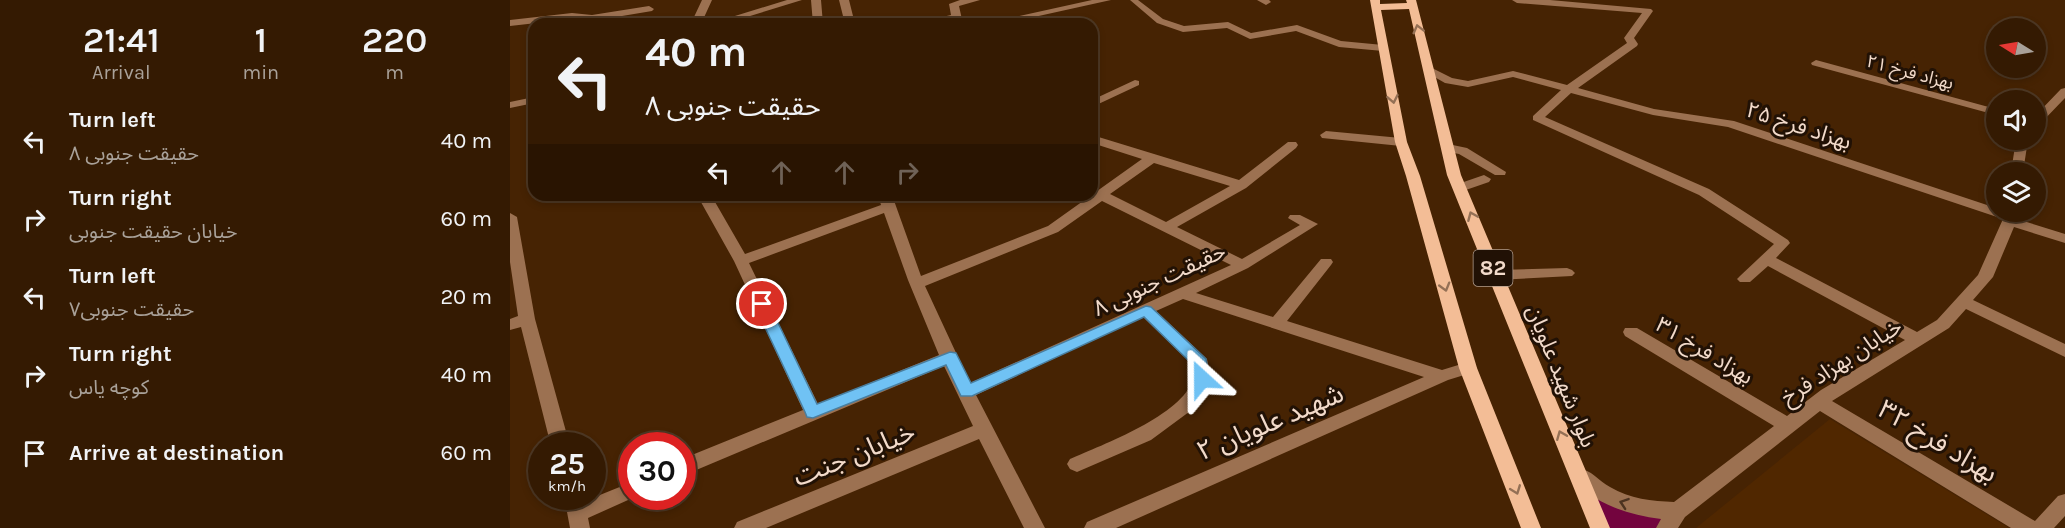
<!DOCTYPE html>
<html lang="en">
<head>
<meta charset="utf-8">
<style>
  :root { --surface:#341a02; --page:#3f2711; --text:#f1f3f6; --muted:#a9a199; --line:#4e3824 }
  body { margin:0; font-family:Karla,"Noto Sans Arabic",sans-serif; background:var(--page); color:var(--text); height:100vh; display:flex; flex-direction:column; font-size:22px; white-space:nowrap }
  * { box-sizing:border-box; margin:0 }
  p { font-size:20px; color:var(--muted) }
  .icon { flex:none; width:33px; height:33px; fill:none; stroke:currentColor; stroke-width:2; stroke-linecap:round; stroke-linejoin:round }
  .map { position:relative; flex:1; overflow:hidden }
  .drawer { display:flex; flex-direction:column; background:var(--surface); width:510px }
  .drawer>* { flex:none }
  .top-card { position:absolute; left:18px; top:18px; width:570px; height:183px; border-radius:18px; box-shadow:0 3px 9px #0003,0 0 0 2px var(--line); background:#341a02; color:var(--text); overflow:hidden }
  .needle { width:39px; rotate:281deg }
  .tools { position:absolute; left:1476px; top:18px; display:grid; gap:12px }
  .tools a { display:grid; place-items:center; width:60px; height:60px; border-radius:50%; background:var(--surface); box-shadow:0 3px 9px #0003,0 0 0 2px var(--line); font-size:30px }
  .speed { position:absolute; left:18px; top:432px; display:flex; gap:12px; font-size:30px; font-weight:700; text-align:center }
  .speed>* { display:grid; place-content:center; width:78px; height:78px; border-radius:50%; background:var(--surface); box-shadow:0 3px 9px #0003,0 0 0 2px var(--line); line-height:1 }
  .speed small { font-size:15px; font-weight:400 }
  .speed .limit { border:9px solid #d22; background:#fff; color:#111 }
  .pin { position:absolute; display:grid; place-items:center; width:51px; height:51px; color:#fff; margin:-26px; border:3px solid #fff; border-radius:50%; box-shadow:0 2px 6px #0007 }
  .me { position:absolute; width:66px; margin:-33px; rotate:336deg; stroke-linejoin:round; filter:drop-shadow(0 0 4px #0008) }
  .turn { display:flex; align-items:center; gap:21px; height:126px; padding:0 18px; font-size:27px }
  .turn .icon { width:78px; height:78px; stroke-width:2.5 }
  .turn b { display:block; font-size:42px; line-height:51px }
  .lanes { display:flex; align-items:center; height:57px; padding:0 18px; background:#0003; justify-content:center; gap:30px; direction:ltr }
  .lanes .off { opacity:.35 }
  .eta { display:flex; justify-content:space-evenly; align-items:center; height:102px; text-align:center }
  .eta b { font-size:36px; font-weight:600; line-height:42px }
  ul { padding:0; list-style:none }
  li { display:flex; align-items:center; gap:18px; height:78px; padding:0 18px }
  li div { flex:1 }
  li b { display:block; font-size:22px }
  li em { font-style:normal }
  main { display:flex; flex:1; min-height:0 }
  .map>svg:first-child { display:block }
  .built { fill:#502700 }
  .green { fill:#73043e }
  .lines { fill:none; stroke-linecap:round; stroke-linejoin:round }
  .minor { fill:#9c7151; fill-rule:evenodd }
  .major { fill:#f3bd96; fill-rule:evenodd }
  .oneway { stroke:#947055 }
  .oneway2 { stroke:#4c3320 }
  .route { fill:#70c2f4; stroke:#497e9f; stroke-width:1.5 }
  .labels { text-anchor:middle; stroke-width:6; stroke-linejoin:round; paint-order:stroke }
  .far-street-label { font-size:18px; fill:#f2daca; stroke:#211105 }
  .shield { fill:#211105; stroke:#b39e8f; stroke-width:1.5 }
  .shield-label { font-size:21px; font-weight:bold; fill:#f2daca }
  .street-label { font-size:22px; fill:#f2daca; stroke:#211105 }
  .near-street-label { font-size:27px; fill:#f2daca; stroke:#211105 }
</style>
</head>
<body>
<main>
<section class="drawer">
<div class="eta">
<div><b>21:41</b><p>Arrival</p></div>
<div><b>1</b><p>min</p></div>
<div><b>220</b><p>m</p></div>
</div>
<ul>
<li><svg class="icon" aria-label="left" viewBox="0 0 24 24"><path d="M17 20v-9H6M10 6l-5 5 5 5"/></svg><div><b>Turn left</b><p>حقیقت جنوبی ۸</p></div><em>40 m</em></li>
<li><svg class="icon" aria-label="right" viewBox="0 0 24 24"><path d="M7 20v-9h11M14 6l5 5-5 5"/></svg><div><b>Turn right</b><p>خیابان حقیقت جنوبی</p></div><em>60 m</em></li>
<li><svg class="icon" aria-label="left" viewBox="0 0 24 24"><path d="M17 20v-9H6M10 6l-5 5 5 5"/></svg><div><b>Turn left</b><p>حقیقت جنوبی۷</p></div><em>20 m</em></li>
<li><svg class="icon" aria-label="right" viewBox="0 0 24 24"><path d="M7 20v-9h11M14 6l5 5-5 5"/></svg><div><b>Turn right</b><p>کوچه یاس</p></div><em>40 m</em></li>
<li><svg class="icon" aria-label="arrive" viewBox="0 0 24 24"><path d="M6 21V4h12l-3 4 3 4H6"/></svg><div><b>Arrive at destination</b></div><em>60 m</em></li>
</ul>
</section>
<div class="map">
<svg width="1555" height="528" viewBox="0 0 1555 528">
  <rect width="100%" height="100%" fill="#462303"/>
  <path class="built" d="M1320 419 1499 528H1186Z"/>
  <path class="green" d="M1082 488 1151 511 1155 528H1091Z"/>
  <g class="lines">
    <path class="minor" d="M192 0H202L191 24H149L154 21 184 17Z
      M277 0H292L214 24H199Z
      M301 0H311L313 24H303Z
      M329 0H339L345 24H335Z
      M450 0H470L449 6 453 24H443L442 20 423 24H402L441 15 439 4Z
      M582 0H601L492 24H473Z
      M620 0H628L653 19 674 26 718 22 741 33 787 25 831 41 873 45 878 48 873 51 829 47 786 31 740 39 717 28 673 32 647 23Z
      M747 0H759L761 2 756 5Z
      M1002 0H1040L1141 9 1143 11 1124 38 1128 44 1127 46 1068 88 1144 109 1224 121 1486 208V212H1510L1507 219 1555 234V243L1504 227 1483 277 1463 300 1555 344V357L1456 309 1439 328 1322 401 1525 521 1548 496 1555 494V516L1544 528H1501L1310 411 1175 517 1168 528H1146L1151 519C1117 515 1088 504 1063 482L1060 476 1063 470C1078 465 1087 480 1100 487 1120 499 1142 501 1164 502L1264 426 1115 336 1113 332 1115 328H1127L1277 416 1311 390 1395 340 1258 266 1240 282H1230L1227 279 1230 276 1264 244 1189 195 1023 120V116L1051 90 1003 77 958 87 935 83 914 71 913 69 918 66 942 78 958 81 1003 71 1057 85 1117 43 1114 38 1132 13 1007 3ZM1061 93 1143 115 1218 127 1493 219 1468 275 1427 320 1407 332 1266 258 1280 243 1278 240 1199 189 1035 117Z
      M139 6 144 9 142 11 82 21 62 19 0 26V20L62 13 82 15Z
      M1306 60 1486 109V115L1302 65 1301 63Z
      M625 80 629 81V85L582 107V100Z
      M1555 88V98L1530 124H1526V115L1551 89Z
      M24 97V103L0 108V102Z
      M816 131 891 138 897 142 891 146 812 138 810 135Z
      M582 135 729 180 778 142H786L788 145 786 148 736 188 667 227 732 259 790 225 778 218 780 215H790L808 224 738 268 686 293 763 317 811 259H821L823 262 821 265 777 321 932 370 958 362 964 364 967 368 964 372 938 380 606 528H574L577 522 914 377 673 299 646 311 697 359 701 379 683 409 641 440 567 472 560 469 557 464 560 459C592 445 673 415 683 379 684 375 683 369 683 365L633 317 466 395 535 528H514L469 439 256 528H224L227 522 463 426 434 366 172 476V459L293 410 224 261 187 195H201L235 254 371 205 368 195H382L411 276 538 226 632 159 582 143ZM644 163 720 186 656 222 600 194ZM592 201 721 265 460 383 415 286 548 232ZM374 213 398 280 429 355 308 404 239 263Z
      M1506 140H1518L1513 172H1501Z
      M938 144 957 148 996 172 995 175H985L949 154 934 151 932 148Z
      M974 175 981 179 979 182 950 192 943 188 945 185Z
      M0 213 7 217 25 319 60 446H41L11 327 0 330V319L8 316 0 262Z
      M1057 268 1062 270 1065 273 1062 276 986 280 978 275 986 270Z
      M122 482V496H127L78 518 80 528H60L54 496H74L75 501Z"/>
    <path class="major" d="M860 0H870V4L897 3 896 0H906L951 175 1100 528H1080L937 175 899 9 871 10 897 142 910 176 967 368 1031 528H1011L949 368 896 176 885 142Z"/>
  </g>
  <defs><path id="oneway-chevron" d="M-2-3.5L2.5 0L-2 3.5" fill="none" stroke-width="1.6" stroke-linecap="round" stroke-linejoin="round" transform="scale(1.5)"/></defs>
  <g class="oneway">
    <use href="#oneway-chevron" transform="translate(908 29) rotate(-104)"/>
    <use href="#oneway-chevron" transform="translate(883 99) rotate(79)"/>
    <use href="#oneway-chevron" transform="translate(962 216) rotate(-113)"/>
    <use href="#oneway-chevron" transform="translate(935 287) rotate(74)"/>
    <use href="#oneway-chevron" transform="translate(1051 435) rotate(-112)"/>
    <use href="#oneway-chevron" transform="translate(1006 490) rotate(69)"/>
  </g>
  <use class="oneway2" href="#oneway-chevron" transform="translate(1114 503) rotate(-161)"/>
  <path class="route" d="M252 300 259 304 307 404 440 352 446 353 461 383 636 306 641 307 696 359 700 379 698 383H686L683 365 634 317 462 396H451L436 365 303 418 297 417 295 412 244 304Z"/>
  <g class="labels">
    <g class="far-street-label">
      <text transform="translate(1400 72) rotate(15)" y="6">بهزاد فرخ ۲۱</text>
    </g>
    <rect class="shield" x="963.5" y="250" width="39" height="36" rx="4.5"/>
    <g class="shield-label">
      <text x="983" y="275">82</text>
    </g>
    <g class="street-label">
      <text transform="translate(1289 125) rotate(18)" y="8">بهزاد فرخ ۲۵</text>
      <text transform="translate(649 279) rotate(-25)" y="8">حقیقت جنوبی ۸</text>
      <text transform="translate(1195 350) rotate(31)" y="8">بهزاد فرخ ۳۱</text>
      <text transform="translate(1331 361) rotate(-33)" y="8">خیابان بهزاد فرخ</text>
      <text transform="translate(1052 376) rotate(68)" y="8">بلوار شهید علویان</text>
    </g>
    <g class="near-street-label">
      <text transform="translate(760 422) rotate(-23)" y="9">شهید علویان ۲</text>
      <text transform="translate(1428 441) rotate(31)" y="9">بهزاد فرخ ۳۲</text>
      <text transform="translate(344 454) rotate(-22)" y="9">خیابان جنت</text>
    </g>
  </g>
</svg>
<div class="tools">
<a><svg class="needle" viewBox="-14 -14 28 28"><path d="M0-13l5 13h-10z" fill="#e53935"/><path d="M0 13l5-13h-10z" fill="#a9a199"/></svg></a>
<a><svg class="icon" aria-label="sound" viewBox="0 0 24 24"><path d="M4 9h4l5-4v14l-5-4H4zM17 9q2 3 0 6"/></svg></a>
<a><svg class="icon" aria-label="layers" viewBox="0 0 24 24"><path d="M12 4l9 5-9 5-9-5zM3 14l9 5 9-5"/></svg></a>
</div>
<div class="speed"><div>25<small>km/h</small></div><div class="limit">30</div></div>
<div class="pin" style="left:252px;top:304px;background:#d93025"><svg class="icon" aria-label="arrive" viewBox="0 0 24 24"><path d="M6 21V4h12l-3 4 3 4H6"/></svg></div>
<svg class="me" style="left:692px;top:379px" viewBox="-20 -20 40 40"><path d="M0-17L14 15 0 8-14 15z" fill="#70c2f4" stroke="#fff" stroke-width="4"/></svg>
<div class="top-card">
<div class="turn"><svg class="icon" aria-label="left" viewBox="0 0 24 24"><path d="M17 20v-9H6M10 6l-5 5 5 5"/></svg><div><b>40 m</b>حقیقت جنوبی ۸</div></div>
<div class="lanes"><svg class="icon" aria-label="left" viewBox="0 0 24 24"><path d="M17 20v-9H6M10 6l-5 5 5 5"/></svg><svg class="icon off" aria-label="ahead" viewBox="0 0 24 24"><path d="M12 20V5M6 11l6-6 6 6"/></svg><svg class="icon off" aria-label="ahead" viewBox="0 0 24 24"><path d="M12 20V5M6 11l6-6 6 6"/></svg><svg class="icon off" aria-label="right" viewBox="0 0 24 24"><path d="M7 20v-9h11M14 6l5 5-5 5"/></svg></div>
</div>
</div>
</main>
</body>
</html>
